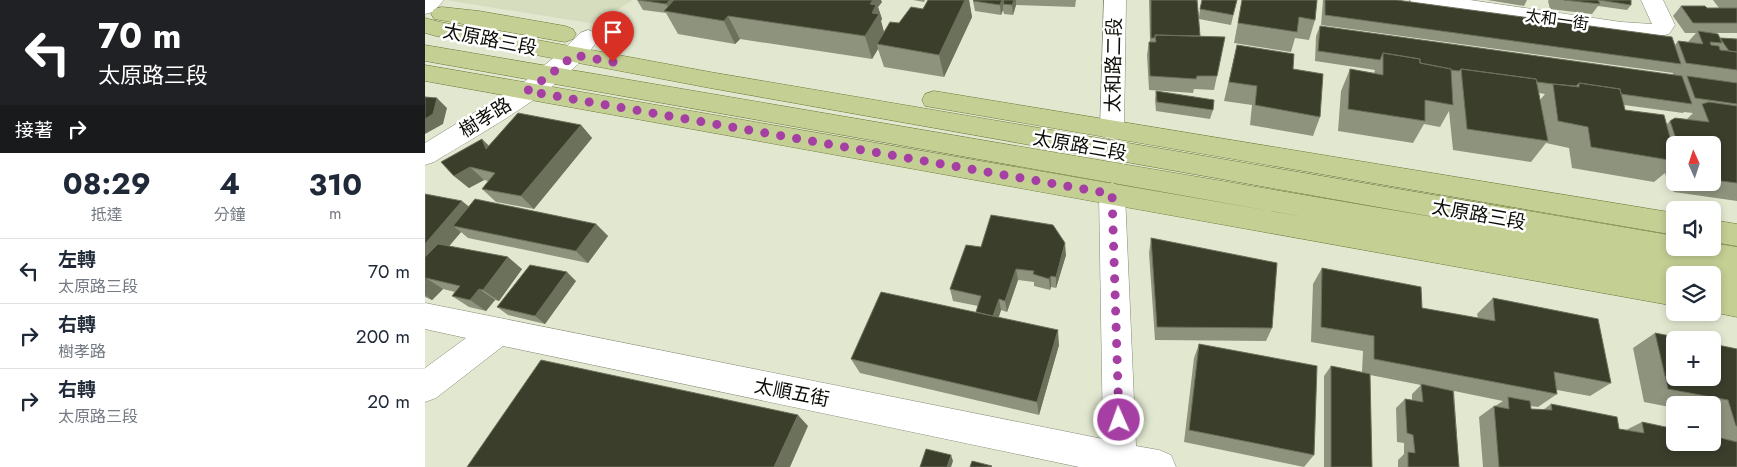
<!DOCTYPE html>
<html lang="zh-TW">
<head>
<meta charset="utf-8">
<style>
  :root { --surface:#fff; --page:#f2f2f3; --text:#1f2937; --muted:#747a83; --line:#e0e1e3 }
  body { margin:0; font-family:Jost,"Noto Sans TC",sans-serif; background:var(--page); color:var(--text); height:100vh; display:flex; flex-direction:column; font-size:19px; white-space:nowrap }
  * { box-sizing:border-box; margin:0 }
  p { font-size:16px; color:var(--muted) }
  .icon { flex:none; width:28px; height:28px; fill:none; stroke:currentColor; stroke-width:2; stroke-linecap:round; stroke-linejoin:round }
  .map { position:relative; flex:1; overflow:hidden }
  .side { display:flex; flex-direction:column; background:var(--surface); width:425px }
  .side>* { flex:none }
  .guide { background:#202124; color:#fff; overflow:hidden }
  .needle { width:32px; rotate:357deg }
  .controls { position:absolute; left:1241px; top:136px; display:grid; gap:10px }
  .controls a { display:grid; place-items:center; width:55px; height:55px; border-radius:8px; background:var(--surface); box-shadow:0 2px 8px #0003; font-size:25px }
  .pin { position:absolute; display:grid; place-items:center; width:42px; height:42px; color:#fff; margin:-51px -21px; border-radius:50% 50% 50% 0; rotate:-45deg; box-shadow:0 0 5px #0007 }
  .pin .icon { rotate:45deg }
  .me { position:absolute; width:55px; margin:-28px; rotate:358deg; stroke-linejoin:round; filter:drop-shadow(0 0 4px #0008) }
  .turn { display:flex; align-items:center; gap:18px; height:105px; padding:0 15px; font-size:22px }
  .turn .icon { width:65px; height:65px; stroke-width:2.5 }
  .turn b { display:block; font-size:35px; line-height:42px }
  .then { display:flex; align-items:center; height:48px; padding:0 15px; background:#0003; gap:10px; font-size:19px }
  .eta { display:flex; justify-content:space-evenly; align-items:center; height:85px; text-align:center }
  .eta b { font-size:30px; font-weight:700; line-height:35px }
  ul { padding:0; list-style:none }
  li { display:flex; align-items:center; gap:15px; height:65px; padding:0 15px; border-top:1px solid var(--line) }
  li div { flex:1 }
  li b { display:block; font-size:19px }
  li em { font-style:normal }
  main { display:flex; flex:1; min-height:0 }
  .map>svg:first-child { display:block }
  .built { fill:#d6ddbf }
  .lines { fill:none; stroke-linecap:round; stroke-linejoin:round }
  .minor-casing { stroke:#838873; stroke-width:1 }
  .major-casing { stroke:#6a7634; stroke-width:1 }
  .minor { fill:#fff; fill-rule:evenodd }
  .major { fill:#c4cf94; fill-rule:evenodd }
  .wall { fill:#8e937e; fill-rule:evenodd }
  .shaded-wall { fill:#6c715c }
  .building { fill:#3a3e2b; stroke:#6c715c }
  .route { stroke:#a53fa4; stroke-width:9; stroke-dasharray:0 16.2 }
  .labels { text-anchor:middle; stroke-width:5; stroke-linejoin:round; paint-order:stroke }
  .far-street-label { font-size:16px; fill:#0b0c05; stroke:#fff }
  .street-label { font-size:19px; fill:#0b0c05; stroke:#fff }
</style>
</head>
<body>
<main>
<section class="side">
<div class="guide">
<div class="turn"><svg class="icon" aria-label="left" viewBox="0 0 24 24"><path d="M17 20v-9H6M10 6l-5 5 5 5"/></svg><div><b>70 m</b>太原路三段</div></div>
<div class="then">接著<svg class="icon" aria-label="right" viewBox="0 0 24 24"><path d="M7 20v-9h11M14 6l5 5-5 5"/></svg></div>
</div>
<div class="eta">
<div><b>08:29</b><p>抵達</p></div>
<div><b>4</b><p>分鐘</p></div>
<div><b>310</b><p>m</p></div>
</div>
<ul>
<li><svg class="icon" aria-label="left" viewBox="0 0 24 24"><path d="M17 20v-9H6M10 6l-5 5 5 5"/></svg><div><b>左轉</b><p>太原路三段</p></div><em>70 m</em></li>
<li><svg class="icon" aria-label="right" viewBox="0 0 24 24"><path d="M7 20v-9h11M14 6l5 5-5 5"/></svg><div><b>右轉</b><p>樹孝路</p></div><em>200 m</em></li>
<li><svg class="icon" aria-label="right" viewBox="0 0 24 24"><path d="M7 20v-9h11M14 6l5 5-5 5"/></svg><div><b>右轉</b><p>太原路三段</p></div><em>20 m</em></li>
</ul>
</section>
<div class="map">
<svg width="1312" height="467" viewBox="0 0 1312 467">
  <rect width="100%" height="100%" fill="#e2e8d0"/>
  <path class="built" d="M20 0H208L170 24Z"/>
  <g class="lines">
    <g class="minor-casing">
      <path id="minor" d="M0 0H19L8 12 0 14Z
        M679 0H701L699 130 696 137 687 139 678 137 675 130Z
        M985 0H1045L1196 22 1227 24 1216 0H1238L1250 25 1244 34 1227 38 1196 36 996 7 988 5Z
        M163 30 171 33 174 38C145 86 57 132 9 162L0 165V143L99 82 138 50 155 33Z
        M687 183 696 187 700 194 711 446 734 450 746 455 751 467H654L78 346 11 398 0 402V368L41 338 0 329V303L678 439 674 194 678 187Z"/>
    </g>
    <g class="major-casing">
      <path id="major" d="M17 7 54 11 140 26 148 29 151 34 148 39 140 42 9 19 6 14 9 9Z
        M0 18 15 22 285 72 1250 236V248H1288V243L1312 247V317L1287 312 1288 275H1250V306L0 81V65L880 217 0 61V45L1043 223 285 88 11 36 0 33Z
        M509 91 1250 213V235L500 106 497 100 500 94Z
        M1288 220 1312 224V246L1288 242Z"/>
    </g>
    <use href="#minor" class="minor"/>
    <use href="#major" class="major"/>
  </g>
  <path class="wall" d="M212 0 457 2 453 7 457 19 456 21 459 32 498 9 503 0H544L547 17 519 77 459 67 453 49 447 59 315 39 310 44 253 34 241 13 218 10Z
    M488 0H500L499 2Z
    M549 0H656H651L650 7 591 5 588 15 579 14 578 10 576 15 550 11 548 1Z
    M724 0H772L774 17 775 9 812 0 806 25 774 19 775 36 792 76 789 90 769 89 768 93 724 90 722 55 724 42H725Z
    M817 0H892L890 20 884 40 870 38 866 52 809 43Z
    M898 0H971L1250 45 1253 41 1263 42 1271 33H1260L1248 16 1256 6 1282 8H1294L1288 0H1312V33H1288L1295 38 1312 39V201L1249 192 1244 187 1240 173 1229 182 1147 168 1144 148 1121 143 1106 162 1028 150 1024 111 1015 127 999 124 988 143 913 131 916 91 925 69 949 73 950 70 890 61 891 36 895 26 1248 75V73L896 25ZM1114 93 1120 94 1115 100ZM1199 105 1258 113 1259 112 1268 113 1262 119 1245 121 1241 125 1200 110ZM1250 145H1288V182H1250Z
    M1062 0H1102L1099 6Z
    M1124 0H1204L1206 5 1202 10 1173 6 1167 14 1125 9 1123 1Z
    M812 45 868 69 895 117 888 136 825 125 827 105 799 101Z
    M731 91 788 110 785 119 731 111 730 100Z
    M156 125 167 138 109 209 71 202 57 189 63 181 59 180 44 188 29 176 57 139 64 146Z
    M0 194 44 207 171 224 183 236 163 263 43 238 36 232 24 246 97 269 74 301 70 300 61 311 44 307 27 296 30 292 18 289 7 300 0 297Z
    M726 238 847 328 841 341 730 340 724 253Z
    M556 247 641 255 631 288 626 287 625 290 609 286V282L593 280 582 312 576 310 574 317 634 345 614 415 435 373 426 359 551 312 553 306 528 301 525 289Z
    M897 268 997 308 1053 318 1052 314 1068 298 1186 383 1165 396 1132 390V394L1113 407 1105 406 1106 409 1118 410 1126 404 1194 429 1201 430 1217 422 1288 442V405H1250V408L1219 402 1208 348 1230 333 1312 349V467H1058L1054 417 1069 406H1070L1078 401 1029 391 1034 467H973V460L979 454V443L972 442 971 408 980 399 987 400V394L996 385 945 375 947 467H899V376L906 366 937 372 938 351 886 342 888 284Z
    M151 281 120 324 83 315 72 307Z
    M774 344 889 455 879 467 759 442 769 358Z"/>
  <path class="shaded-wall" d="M245 0H259L246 12 241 4Z
    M441 0H456L457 2 453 7 457 19 456 21 460 36 452 44 453 49 447 59 440 36Z
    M540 0H544L547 17 519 77 514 55Z
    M577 0H583L578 4V10L576 15 575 5Z
    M589 0H591V5L588 15 587 5Z
    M303 16 315 39 310 44 299 21Z
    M12 98 22 108 18 124 0 134V119Z
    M156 125 167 138 109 209 96 196Z
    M57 139 70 152 61 149Z
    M45 167 59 180 44 188 29 176Z
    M37 201 52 213 28 226 36 232 0 275V244Z
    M171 224 183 236 163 263 151 251Z
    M640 243 641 255 631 288V277Z
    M83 257 97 269 74 301 58 290Z
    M591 269 593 280 582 312 580 301Z
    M142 272 151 281 120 324 110 316Z
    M626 276V287L625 290 624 279Z
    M1 278 18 289 7 300 0 295V279Z
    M54 289 70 300 61 311 45 300Z
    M574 299 576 310 570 327 568 316Z
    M633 330 634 345 614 415 612 402Z
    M373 415 383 426 365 467H349Z
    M526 455 528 461 526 467H522Z"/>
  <path class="building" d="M213 0H245L241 4Z
    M249 0H448L445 4 451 5 447 13 454 14 440 36 303 16 299 21 239 11Z
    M503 0H540L514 55 452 44 465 22 474 23 486 7 498 9Z
    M549 0H577L575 5 548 1Z
    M579 0H589L587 5 578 4Z
    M726 0H772L775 36 730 35V38H726Z
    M777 0H812L808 15 775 9Z
    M817 0H892L890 20 874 17 872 32 813 23Z
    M900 0H971L1247 37 1256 64 900 15Z
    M1139 0H1173L1175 4Z
    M1174 0H1206V5Z
    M1256 6H1280L1282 8H1312V23H1268Z
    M895 26 1257 76 1267 104 1196 94 1195 89 1154 83 1151 86 1128 84 1112 82 1111 79 1036 69 1034 71 1026 70V69L995 63V59L958 53 955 60 893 51Z
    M1273 31 1293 34 1297 43 1285 42 1286 45 1294 46 1295 50 1312 52V70L1261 63 1253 41 1278 44Z
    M730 35 800 37 792 76H772L771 79 725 76 724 42H731Z
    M1295 38 1312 39V52L1304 51Z
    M812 45 869 54 868 69 898 74 895 117 830 105 832 86 804 82Z
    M958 53 995 59V63L1026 69 1028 105 1000 100V121L923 109 925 69 958 75Z
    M1036 69 1111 79 1123 141 1042 129Z
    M1262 76 1312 83V104L1270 98Z
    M1154 83 1195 89 1200 110 1239 115 1250 156V161L1166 147 1163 127 1133 121 1128 84 1154 87Z
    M731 91 789 100 788 110 732 102Z
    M0 97 12 98 8 114 0 119Z
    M1284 102 1312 106V183L1288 180V145H1253L1245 121 1250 118 1284 122 1277 104Z
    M93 113 156 125 96 196 57 189 70 173 45 167 29 176 16 162 57 139 61 149Z
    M0 194 37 201 0 244Z
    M50 199 171 224 151 251 28 226Z
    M566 215 628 225 640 243 631 277 626 276 624 279 608 274 609 271 591 269 580 301 574 299 568 316 551 312 556 296 525 289 541 245 556 247Z
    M726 238 852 263 847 328 732 327Z
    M13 244 83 257 58 290 54 289 45 300 27 296 35 286 1 278 0 279V257Z
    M105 265 142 272 110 316 72 307Z
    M897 268 996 287 997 308 1070 321 1068 298 1173 319 1186 383 1129 372 1132 394 949 359V336L896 327Z
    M456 292 633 330 612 402 426 359Z
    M1230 333 1266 340H1250V378H1288V344L1312 349V426H1311L1303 400 1243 389Z
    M774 344 892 366 889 455 764 430Z
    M116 360 373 415 349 467H42Z
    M906 366 945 374 947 467H906Z
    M996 384 1028 391 1034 467H983V452L990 453 988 435 982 433 980 399 998 402Z
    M1083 397 1105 401 1106 409 1127 410 1126 404 1192 417 1194 429 1219 433 1217 422 1250 429V442H1288V436L1312 442V467H1074L1069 406 1084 409Z
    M501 449 526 455 522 467H495Z
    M547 461 567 466 566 467H545Z"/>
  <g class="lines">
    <path class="route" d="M188 62 149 55 126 74 102 91 687 194 694 420"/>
  </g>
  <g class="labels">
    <g class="far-street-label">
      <text transform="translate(1132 19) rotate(8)" y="6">太和一街</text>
    </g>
    <g class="street-label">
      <text transform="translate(65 39) rotate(11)" y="7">太原路三段</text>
      <text transform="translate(688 65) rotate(-89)" y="7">太和路二段</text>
      <text transform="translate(60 117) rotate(-32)" y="7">樹孝路</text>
      <text transform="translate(655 145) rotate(10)" y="7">太原路三段</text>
      <text transform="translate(1054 214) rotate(10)" y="7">太原路三段</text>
      <text transform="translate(367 392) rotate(11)" y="7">太順五街</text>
    </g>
  </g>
</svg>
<div class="controls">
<a><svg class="needle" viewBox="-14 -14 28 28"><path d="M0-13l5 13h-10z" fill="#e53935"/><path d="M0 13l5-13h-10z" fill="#747a83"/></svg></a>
<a><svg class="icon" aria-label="sound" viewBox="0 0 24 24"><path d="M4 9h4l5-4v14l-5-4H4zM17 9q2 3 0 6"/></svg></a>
<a><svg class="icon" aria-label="layers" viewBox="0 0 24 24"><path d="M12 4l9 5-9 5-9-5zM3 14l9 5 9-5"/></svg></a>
<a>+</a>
<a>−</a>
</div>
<div class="pin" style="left:188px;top:62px;background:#d93025"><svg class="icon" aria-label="arrive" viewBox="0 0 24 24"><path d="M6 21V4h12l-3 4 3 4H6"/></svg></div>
<svg class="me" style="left:694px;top:420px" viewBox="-20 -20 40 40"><circle r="17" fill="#a53fa4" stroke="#fff" stroke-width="3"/><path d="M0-11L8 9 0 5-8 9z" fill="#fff"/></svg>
</div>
</main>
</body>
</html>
